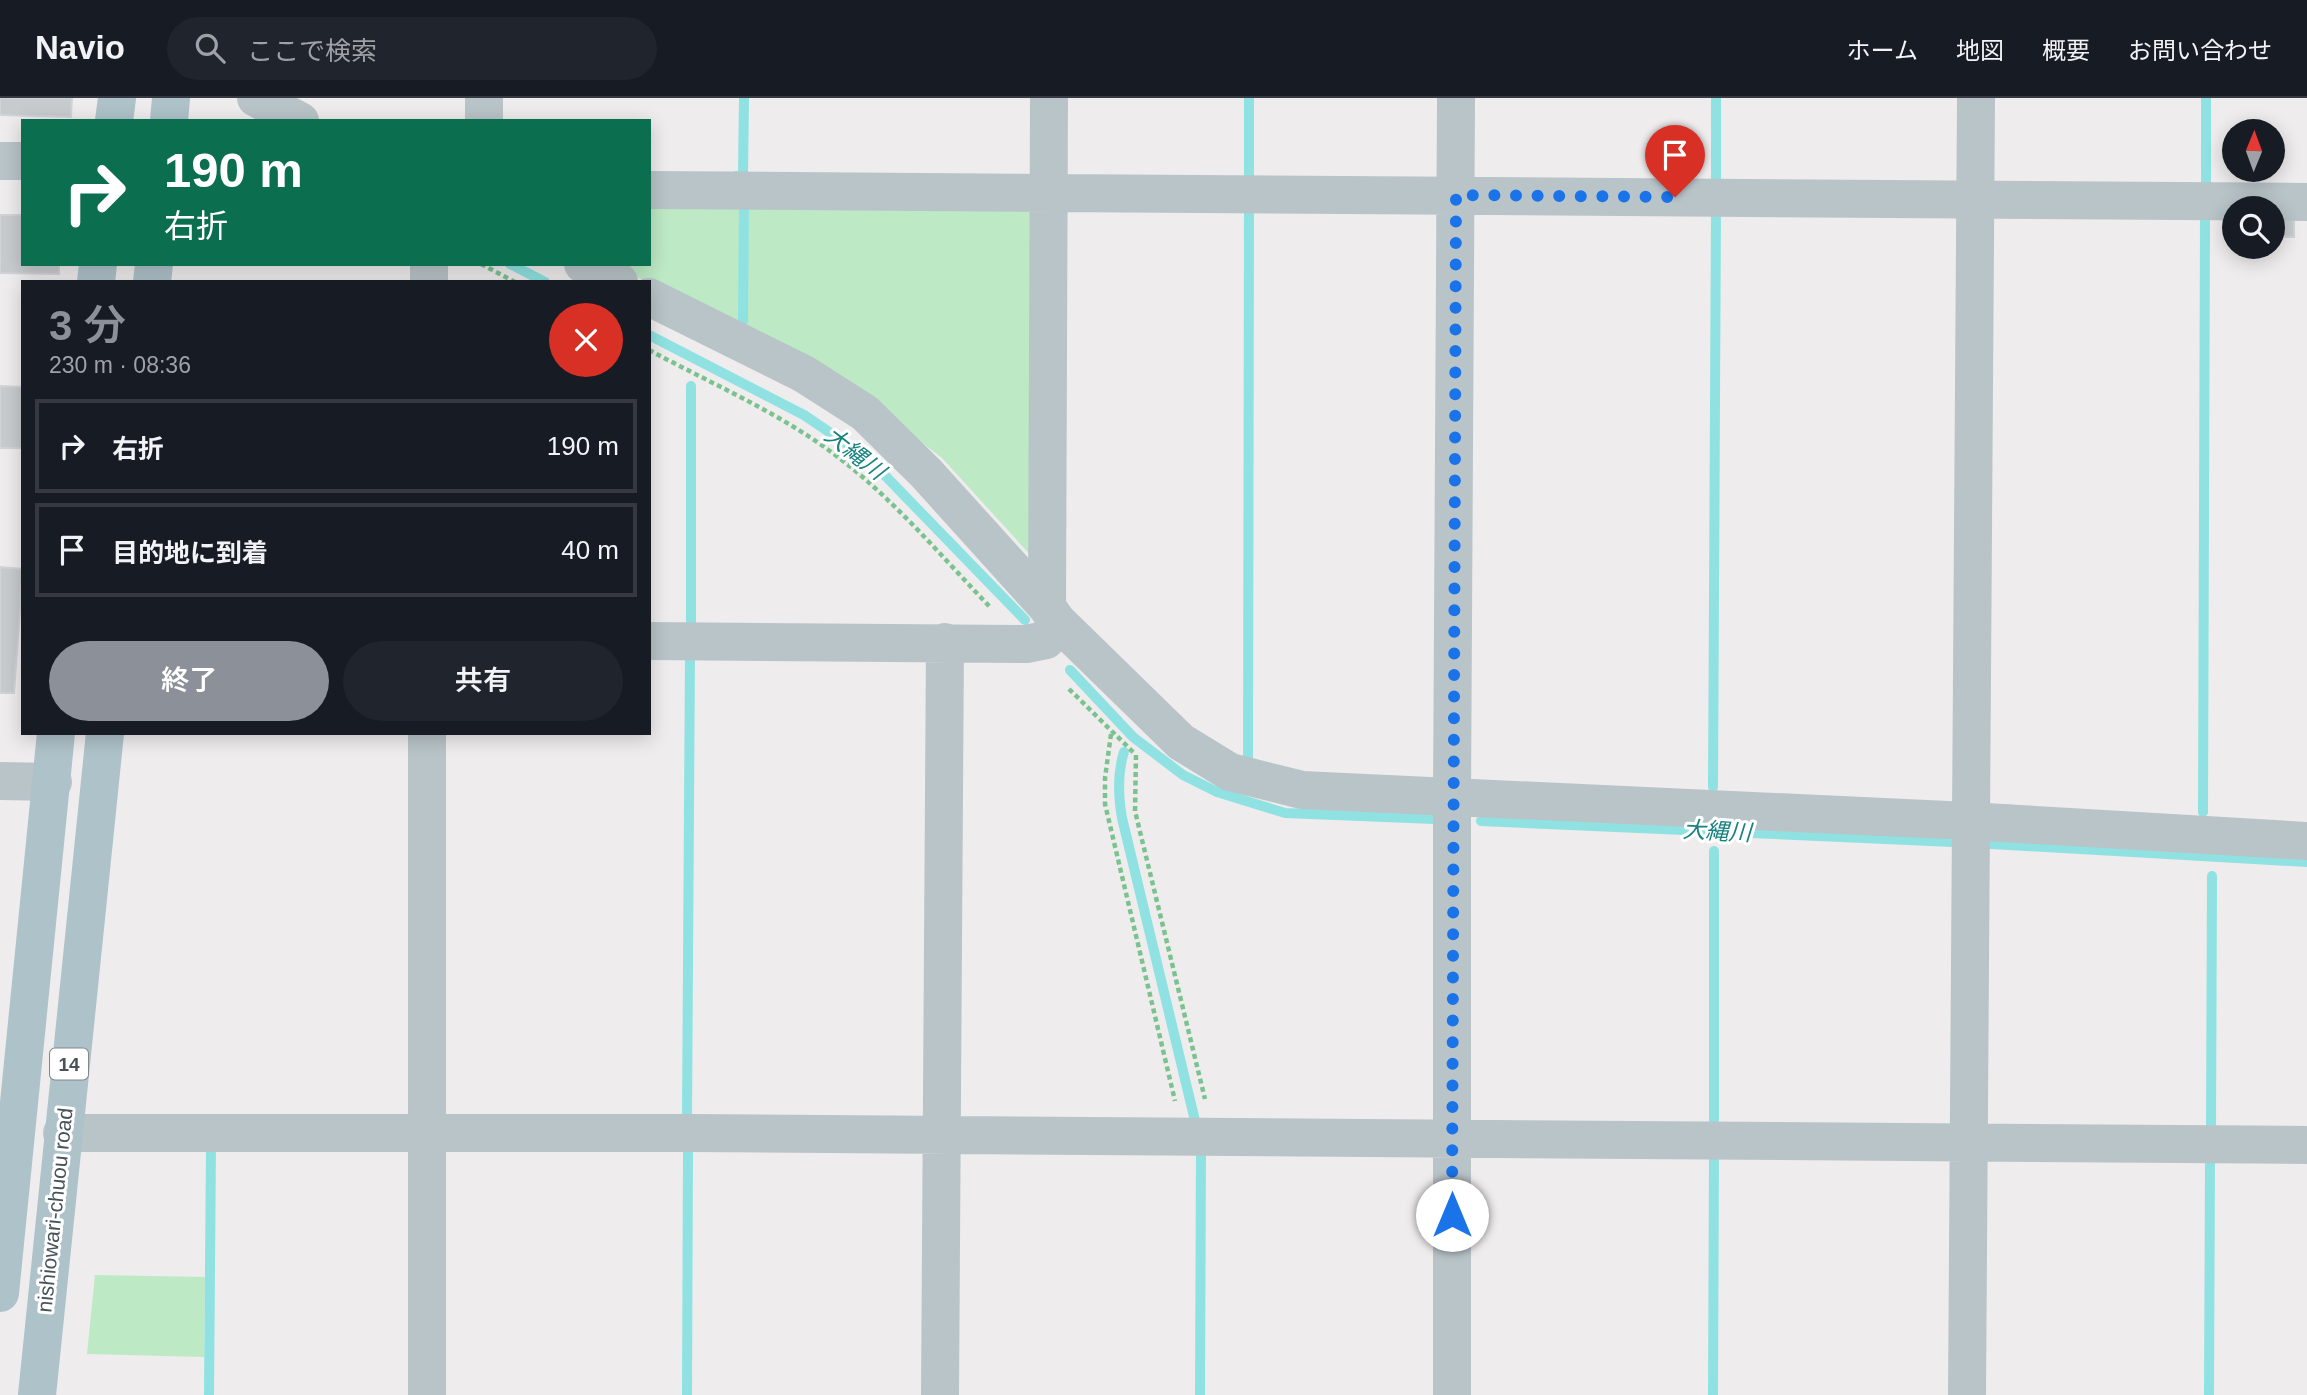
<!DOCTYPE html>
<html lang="ja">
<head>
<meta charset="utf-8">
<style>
  :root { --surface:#171b24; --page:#20242c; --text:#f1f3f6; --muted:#9ea1a6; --line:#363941; --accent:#8c9099 }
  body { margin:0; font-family:Helvetica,"Noto Sans JP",sans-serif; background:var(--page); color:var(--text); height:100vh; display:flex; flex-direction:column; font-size:26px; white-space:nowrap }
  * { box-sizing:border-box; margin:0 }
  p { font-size:23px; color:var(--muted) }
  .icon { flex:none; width:38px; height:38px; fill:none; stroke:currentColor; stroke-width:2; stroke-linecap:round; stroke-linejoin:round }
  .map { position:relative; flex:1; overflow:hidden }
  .panel { position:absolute; left:21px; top:182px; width:630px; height:455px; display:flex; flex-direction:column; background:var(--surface); border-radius:0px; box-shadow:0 4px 18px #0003 }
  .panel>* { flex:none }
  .hud { position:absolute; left:21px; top:21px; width:630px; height:147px; border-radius:0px; box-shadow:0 4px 18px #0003; background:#0b6e4f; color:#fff; overflow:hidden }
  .needle { width:46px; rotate:1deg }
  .fabs { position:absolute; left:2222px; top:21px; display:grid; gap:14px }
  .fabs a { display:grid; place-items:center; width:63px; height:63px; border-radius:50%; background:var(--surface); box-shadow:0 4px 18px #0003; font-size:35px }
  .pin { position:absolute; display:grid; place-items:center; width:60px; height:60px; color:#fff; margin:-72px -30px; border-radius:50% 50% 50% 0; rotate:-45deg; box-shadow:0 0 7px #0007 }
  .pin .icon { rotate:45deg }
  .me { position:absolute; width:77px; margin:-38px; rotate:0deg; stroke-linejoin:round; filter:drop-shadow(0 0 5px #0008) }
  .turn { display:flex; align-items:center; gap:24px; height:147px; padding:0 28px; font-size:32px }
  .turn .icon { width:91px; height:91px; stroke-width:2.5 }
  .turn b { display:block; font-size:49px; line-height:60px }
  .round { display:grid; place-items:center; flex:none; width:74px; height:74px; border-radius:37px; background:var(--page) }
  .summary { display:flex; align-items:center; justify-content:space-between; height:119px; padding:0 28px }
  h1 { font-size:42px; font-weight:600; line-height:52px; color:var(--accent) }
  .cta { display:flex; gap:14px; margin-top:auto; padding:14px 28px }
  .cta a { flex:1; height:80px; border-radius:42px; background:var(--accent); color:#fff; font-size:28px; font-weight:600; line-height:80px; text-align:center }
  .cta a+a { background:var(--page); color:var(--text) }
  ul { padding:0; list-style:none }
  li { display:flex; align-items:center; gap:21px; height:94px; margin:0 14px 10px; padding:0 14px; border:4px solid var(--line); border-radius:0px }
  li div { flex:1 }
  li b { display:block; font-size:26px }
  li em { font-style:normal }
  header { display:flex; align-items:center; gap:42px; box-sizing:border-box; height:98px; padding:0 35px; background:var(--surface); border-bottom:2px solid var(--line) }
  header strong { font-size:33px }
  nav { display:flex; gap:38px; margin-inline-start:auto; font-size:24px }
  .search { width:490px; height:63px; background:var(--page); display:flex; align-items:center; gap:18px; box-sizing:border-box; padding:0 24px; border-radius:38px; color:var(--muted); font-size:26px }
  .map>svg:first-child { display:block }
  .green { fill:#bee9c5 }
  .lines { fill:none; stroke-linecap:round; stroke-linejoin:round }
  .stream { stroke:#8fe2e1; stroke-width:10 }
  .building { fill:#c7cbce; stroke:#d1d4d7; stroke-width:2 }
  .path { stroke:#7ac38f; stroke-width:4.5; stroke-dasharray:5 3.5; stroke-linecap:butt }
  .minor { stroke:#b9c4c8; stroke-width:38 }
  .major { stroke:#aec2c9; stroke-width:38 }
  .route { stroke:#1a73e8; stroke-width:12; stroke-dasharray:0 21.6 }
  .labels { text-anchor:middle; stroke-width:6; stroke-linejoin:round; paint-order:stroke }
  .shield { fill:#fff; stroke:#7e878a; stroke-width:2 }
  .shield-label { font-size:19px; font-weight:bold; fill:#475358 }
  .street-label { font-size:21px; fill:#475358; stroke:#fff }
  .water-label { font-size:23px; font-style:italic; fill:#198382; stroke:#fff }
</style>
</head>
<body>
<header>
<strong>Navio</strong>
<div class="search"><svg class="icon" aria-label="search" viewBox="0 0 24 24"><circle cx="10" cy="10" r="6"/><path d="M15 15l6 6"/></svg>ここで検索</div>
<nav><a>ホーム</a><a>地図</a><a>概要</a><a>お問い合わせ</a></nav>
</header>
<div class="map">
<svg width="2307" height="1297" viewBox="0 0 2307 1297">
  <rect width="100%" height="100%" fill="#efeced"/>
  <path class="green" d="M649 105H740V233L612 166H649Z
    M747 105 1037 109 1035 462 942 360 878 311 747 237Z
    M95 1177 205 1179 204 1259 87 1256Z"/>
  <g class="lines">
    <path class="stream" d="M736 78H743L744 0
      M1249 81V0
      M1716 81V0
      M2206 90V0
      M510 166 545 184
      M743 223 744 105
      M649 237 804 317 869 361 1025 522
      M691 288V533
      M1070 572 1133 639 1183 677 1217 694 1285 715 1434 721
      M1124 654C1117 676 1118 697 1122 720L1197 1031
      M1248 671 1249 105
      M1713 689 1716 111
      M2203 714 2205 118
      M1481 723 1953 744
      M1991 746 2307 764
      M687 1022 690 552
      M1714 1022V753
      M2211 1033 2212 778
      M209 1297 211 1046
      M687 1297 688 1051
      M1200 1297 1201 1044
      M1713 1297 1714 1051
      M2209 1297 2210 1059"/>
  </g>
  <path class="building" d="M0 0H72L71 19 0 17Z
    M0 117H23V166H59V176L0 175Z
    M2273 121H2294V139H2273Z
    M0 288 23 289V350H0Z
    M0 469 23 471 14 595H0Z"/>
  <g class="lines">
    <path class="path" d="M481 166 515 184
      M649 252C714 287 785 317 843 363 897 405 943 460 990 509
      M1069 591 1135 656
      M1111 636 1105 680V706L1175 1003
      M1136 657 1135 713 1205 1001"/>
    <path class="minor" d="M256 0 300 23
      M484 23V0
      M0 63H23
      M649 92 2307 104
      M583 166 619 184
      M429 184V166
      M649 199 804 276 865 315 926 375 1047 509 1057 523 1181 644 1230 674 1302 692 1969 723 2307 743
      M1047 509 1049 0
      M649 543 1026 546 1046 542 1057 523
      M0 683 53 684
      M62 1035H691L2307 1047
      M427 1297V635
      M940 1297 945 544
      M1452 1297V700L1456 0
      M1967 1297 1976 0"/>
    <path class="major" d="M114 23 117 0
      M169 23 171 0
      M96 184 98 166
      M152 184 154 166
      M0 1195 56 635
      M37 1297 105 635"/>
  </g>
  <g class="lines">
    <path class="route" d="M1452 1117 1456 97 1675 99"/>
  </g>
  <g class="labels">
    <rect class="shield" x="50" y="950.5" width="38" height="31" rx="5"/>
    <g class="shield-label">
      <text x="69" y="973">14</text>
    </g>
    <g class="street-label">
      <text transform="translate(55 1112) rotate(-84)" y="7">nishiowari-chuou road</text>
    </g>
    <g class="water-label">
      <text transform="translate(855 355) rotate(38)" y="8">大縄川</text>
      <text transform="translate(1717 733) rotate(3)" y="8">大縄川</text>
    </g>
  </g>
</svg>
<div class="fabs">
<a><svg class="needle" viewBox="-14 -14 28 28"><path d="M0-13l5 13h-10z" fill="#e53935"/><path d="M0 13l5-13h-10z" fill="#9ea1a6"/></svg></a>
<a><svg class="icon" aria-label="search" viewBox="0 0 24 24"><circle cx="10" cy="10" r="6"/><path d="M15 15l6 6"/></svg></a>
</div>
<div class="pin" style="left:1675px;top:99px;background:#d93025"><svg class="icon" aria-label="arrive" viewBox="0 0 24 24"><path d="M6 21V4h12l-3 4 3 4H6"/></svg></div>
<svg class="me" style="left:1452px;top:1117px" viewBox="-20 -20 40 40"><circle r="19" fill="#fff"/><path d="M0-13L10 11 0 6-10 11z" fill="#1a73e8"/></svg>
<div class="hud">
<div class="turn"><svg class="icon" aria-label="right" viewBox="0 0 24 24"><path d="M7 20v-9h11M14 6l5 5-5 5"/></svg><div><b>190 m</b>右折</div></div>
</div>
<section class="panel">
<div class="summary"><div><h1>3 分</h1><p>230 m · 08:36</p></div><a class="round" style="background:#d93025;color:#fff"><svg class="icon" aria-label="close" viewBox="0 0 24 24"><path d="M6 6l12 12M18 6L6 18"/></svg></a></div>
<ul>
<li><svg class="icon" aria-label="right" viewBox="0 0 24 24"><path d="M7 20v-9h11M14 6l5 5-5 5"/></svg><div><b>右折</b></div><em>190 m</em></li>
<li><svg class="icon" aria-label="arrive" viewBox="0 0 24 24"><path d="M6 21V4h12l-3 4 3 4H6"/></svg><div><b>目的地に到着</b></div><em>40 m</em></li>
</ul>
<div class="cta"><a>終了</a><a>共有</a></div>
</section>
</div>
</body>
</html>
